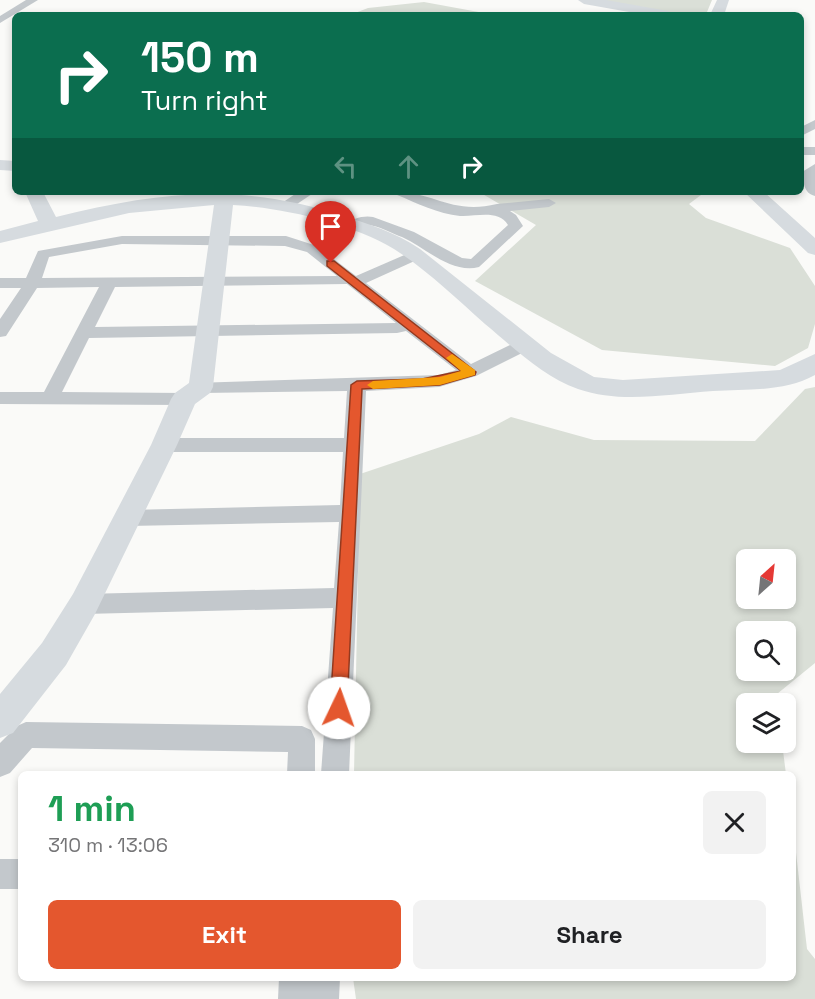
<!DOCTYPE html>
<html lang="en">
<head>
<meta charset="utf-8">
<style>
  :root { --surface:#fff; --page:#f2f2f2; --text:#202124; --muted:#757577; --accent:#e4572e }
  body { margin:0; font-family:"Space Grotesk",sans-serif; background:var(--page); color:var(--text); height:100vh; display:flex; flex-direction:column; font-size:22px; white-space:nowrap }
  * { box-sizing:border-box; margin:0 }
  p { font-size:20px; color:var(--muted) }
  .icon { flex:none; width:33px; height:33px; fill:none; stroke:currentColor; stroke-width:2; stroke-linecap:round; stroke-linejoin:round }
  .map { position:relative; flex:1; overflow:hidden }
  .panel { position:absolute; left:18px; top:771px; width:778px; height:210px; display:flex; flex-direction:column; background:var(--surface); border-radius:9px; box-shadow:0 3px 9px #0003 }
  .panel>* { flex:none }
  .guide { position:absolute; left:12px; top:12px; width:792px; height:183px; border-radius:9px; box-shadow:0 3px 9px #0003; background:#0b6e4f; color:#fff; overflow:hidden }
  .needle { width:39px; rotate:27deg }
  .buttons { position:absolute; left:736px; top:549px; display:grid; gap:12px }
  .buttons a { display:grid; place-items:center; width:60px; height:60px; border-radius:9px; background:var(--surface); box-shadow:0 3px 9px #0003; font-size:30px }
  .pin { position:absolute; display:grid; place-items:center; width:51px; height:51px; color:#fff; margin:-62px -26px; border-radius:50% 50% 50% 0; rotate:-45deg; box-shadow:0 0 6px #0007 }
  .pin .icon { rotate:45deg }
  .me { position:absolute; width:66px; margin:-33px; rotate:3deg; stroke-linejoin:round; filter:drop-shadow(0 0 4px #0008) }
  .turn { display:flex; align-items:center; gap:21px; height:126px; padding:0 30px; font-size:27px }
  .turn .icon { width:78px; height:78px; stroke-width:2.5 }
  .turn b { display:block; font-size:42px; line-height:51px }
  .lanes { display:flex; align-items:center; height:57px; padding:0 30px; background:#0003; justify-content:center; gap:30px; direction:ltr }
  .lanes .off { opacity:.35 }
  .round { display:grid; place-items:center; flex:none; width:63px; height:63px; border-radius:9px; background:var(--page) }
  .overview { display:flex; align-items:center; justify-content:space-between; height:102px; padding:0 30px }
  h1 { font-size:36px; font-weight:700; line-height:45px; color:#1e9e55 }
  .button { display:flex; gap:12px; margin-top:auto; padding:12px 30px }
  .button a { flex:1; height:69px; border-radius:9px; background:var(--accent); color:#fff; font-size:24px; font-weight:700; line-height:69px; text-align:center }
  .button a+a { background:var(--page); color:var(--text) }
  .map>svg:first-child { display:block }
  .green { fill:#dadfd7; fill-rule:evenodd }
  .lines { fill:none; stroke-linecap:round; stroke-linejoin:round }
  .street { fill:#c3c8cc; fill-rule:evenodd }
  .secondary { fill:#d6dbdf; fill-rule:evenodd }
  .route { fill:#e4572e; stroke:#94391e; stroke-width:1.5 }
  .slow { fill:#f59e0b }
</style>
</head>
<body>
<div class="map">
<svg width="815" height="999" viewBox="0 0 815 999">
  <rect width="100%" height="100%" fill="#fafaf8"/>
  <path class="green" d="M593 0H712L707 12C690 22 616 4 593 0Z
    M424 2 495 15H350L368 8Z
    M479 192H705L689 204 706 218 790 248 815 286V324L808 348 775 366 602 350 475 281 536 225Z
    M815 387V663L777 694 778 703 747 704V742L782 743 786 774H354L360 474 479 434 511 417 594 440 755 441 805 389ZM747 560H786V598H747ZM747 632H786V670H747Z
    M794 835 807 949 815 959V999H356L353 978H794Z"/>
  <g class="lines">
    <path class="street" d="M26 0H38L0 23V16Z
      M815 120V129L801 136V127Z
      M801 147H815V155H801Z
      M815 164V196C803 193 804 182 802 172Z
      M298 192H315L291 208H281L279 205Z
      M395 192C435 192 452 215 497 204L549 199 556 203 549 207 510 211 516 215 523 226 479 267C451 274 426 248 402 237 393 234 376 224 366 225 359 226 355 230 348 228L346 225C351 218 365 215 373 217L414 232 462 258 471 259 508 225C498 209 476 217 460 216 438 214 417 203 397 195Z
      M122 236H286L317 246 356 276 409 253H419L422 256 419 259 366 283 471 364 520 340H532L535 344 532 348 476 376 439 387 366 391 349 774H321L333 608 84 614 76 611 72 604 76 597 84 594 334 588 339 522 128 526 120 524 117 518 120 512 128 510 340 505 343 452H164L157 450 154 445 157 440 164 438H344L347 391 201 393 194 391 192 387 194 383 439 375 456 370 406 331 397 333 89 338 62 392 184 393 191 394 193 399 191 404 184 405 0 404V392H44L99 287 37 288 6 336 0 337V319L21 288H0V278H26L38 251ZM122 244 285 246 307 252 337 276 42 278 49 257ZM347 284 396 323 95 327 115 287Z
      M26 722 302 726 311 730 315 739V774H287L288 752 32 748 10 773 0 777V743L17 726Z
      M0 859H21V889H0Z
      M279 978H340L339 999H278Z"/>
    <path class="secondary" d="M578 0H606L668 11 675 15H646L584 4Z
      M717 0H729L724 15H710Z
      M0 160 15 161V171L0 170Z
      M25 192H43L56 217C158 192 238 182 340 215 369 224 395 232 420 249L551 353 594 377 623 380 780 370 815 354V375C785 392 746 389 713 391 668 394 621 404 578 389 543 377 513 347 485 324 456 298 427 270 394 249 350 223 283 208 233 205L213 387 210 393 195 404 177 445 95 614 66 665 13 733 0 738V694L42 643 73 594 151 445 171 399 175 393 189 383 214 205 129 213 0 243V231L38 221Z
      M744 192H764L815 238V255L808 253Z"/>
  </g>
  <path class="route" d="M327 261H334L476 372 475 375 440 385 362 389 347 708 345 714 339 716 333 714 330 708 351 385 357 381 422 379 461 371 327 266Z"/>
  <path class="slow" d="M452 354 475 370V375L440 385 373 389 367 385 373 381 440 377 461 371 446 358Z"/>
</svg>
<div class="buttons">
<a><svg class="needle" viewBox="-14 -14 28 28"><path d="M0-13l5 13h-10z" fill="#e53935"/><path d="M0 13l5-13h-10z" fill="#757577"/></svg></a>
<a><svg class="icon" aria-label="search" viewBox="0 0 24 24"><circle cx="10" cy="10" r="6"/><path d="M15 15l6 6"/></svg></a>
<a><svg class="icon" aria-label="layers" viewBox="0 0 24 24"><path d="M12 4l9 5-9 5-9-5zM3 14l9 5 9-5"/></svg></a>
</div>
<div class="pin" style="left:331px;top:263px;background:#d93025"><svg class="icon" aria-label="arrive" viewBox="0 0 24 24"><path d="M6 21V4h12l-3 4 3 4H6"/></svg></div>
<svg class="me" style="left:339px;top:708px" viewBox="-20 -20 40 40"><circle r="19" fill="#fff"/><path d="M0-13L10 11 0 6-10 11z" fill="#e4572e"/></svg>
<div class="guide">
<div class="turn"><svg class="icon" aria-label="right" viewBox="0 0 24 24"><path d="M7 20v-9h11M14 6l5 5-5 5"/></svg><div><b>150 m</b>Turn right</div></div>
<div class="lanes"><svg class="icon off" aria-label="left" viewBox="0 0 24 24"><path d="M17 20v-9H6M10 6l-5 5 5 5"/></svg><svg class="icon off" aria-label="ahead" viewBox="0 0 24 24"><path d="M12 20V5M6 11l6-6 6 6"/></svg><svg class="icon" aria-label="right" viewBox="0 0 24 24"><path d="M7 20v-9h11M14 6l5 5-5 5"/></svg></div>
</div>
<section class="panel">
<div class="overview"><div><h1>1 min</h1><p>310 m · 13:06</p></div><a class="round"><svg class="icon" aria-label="close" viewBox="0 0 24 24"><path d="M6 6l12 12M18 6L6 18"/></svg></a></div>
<div class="button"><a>Exit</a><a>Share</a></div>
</section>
</div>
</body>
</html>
